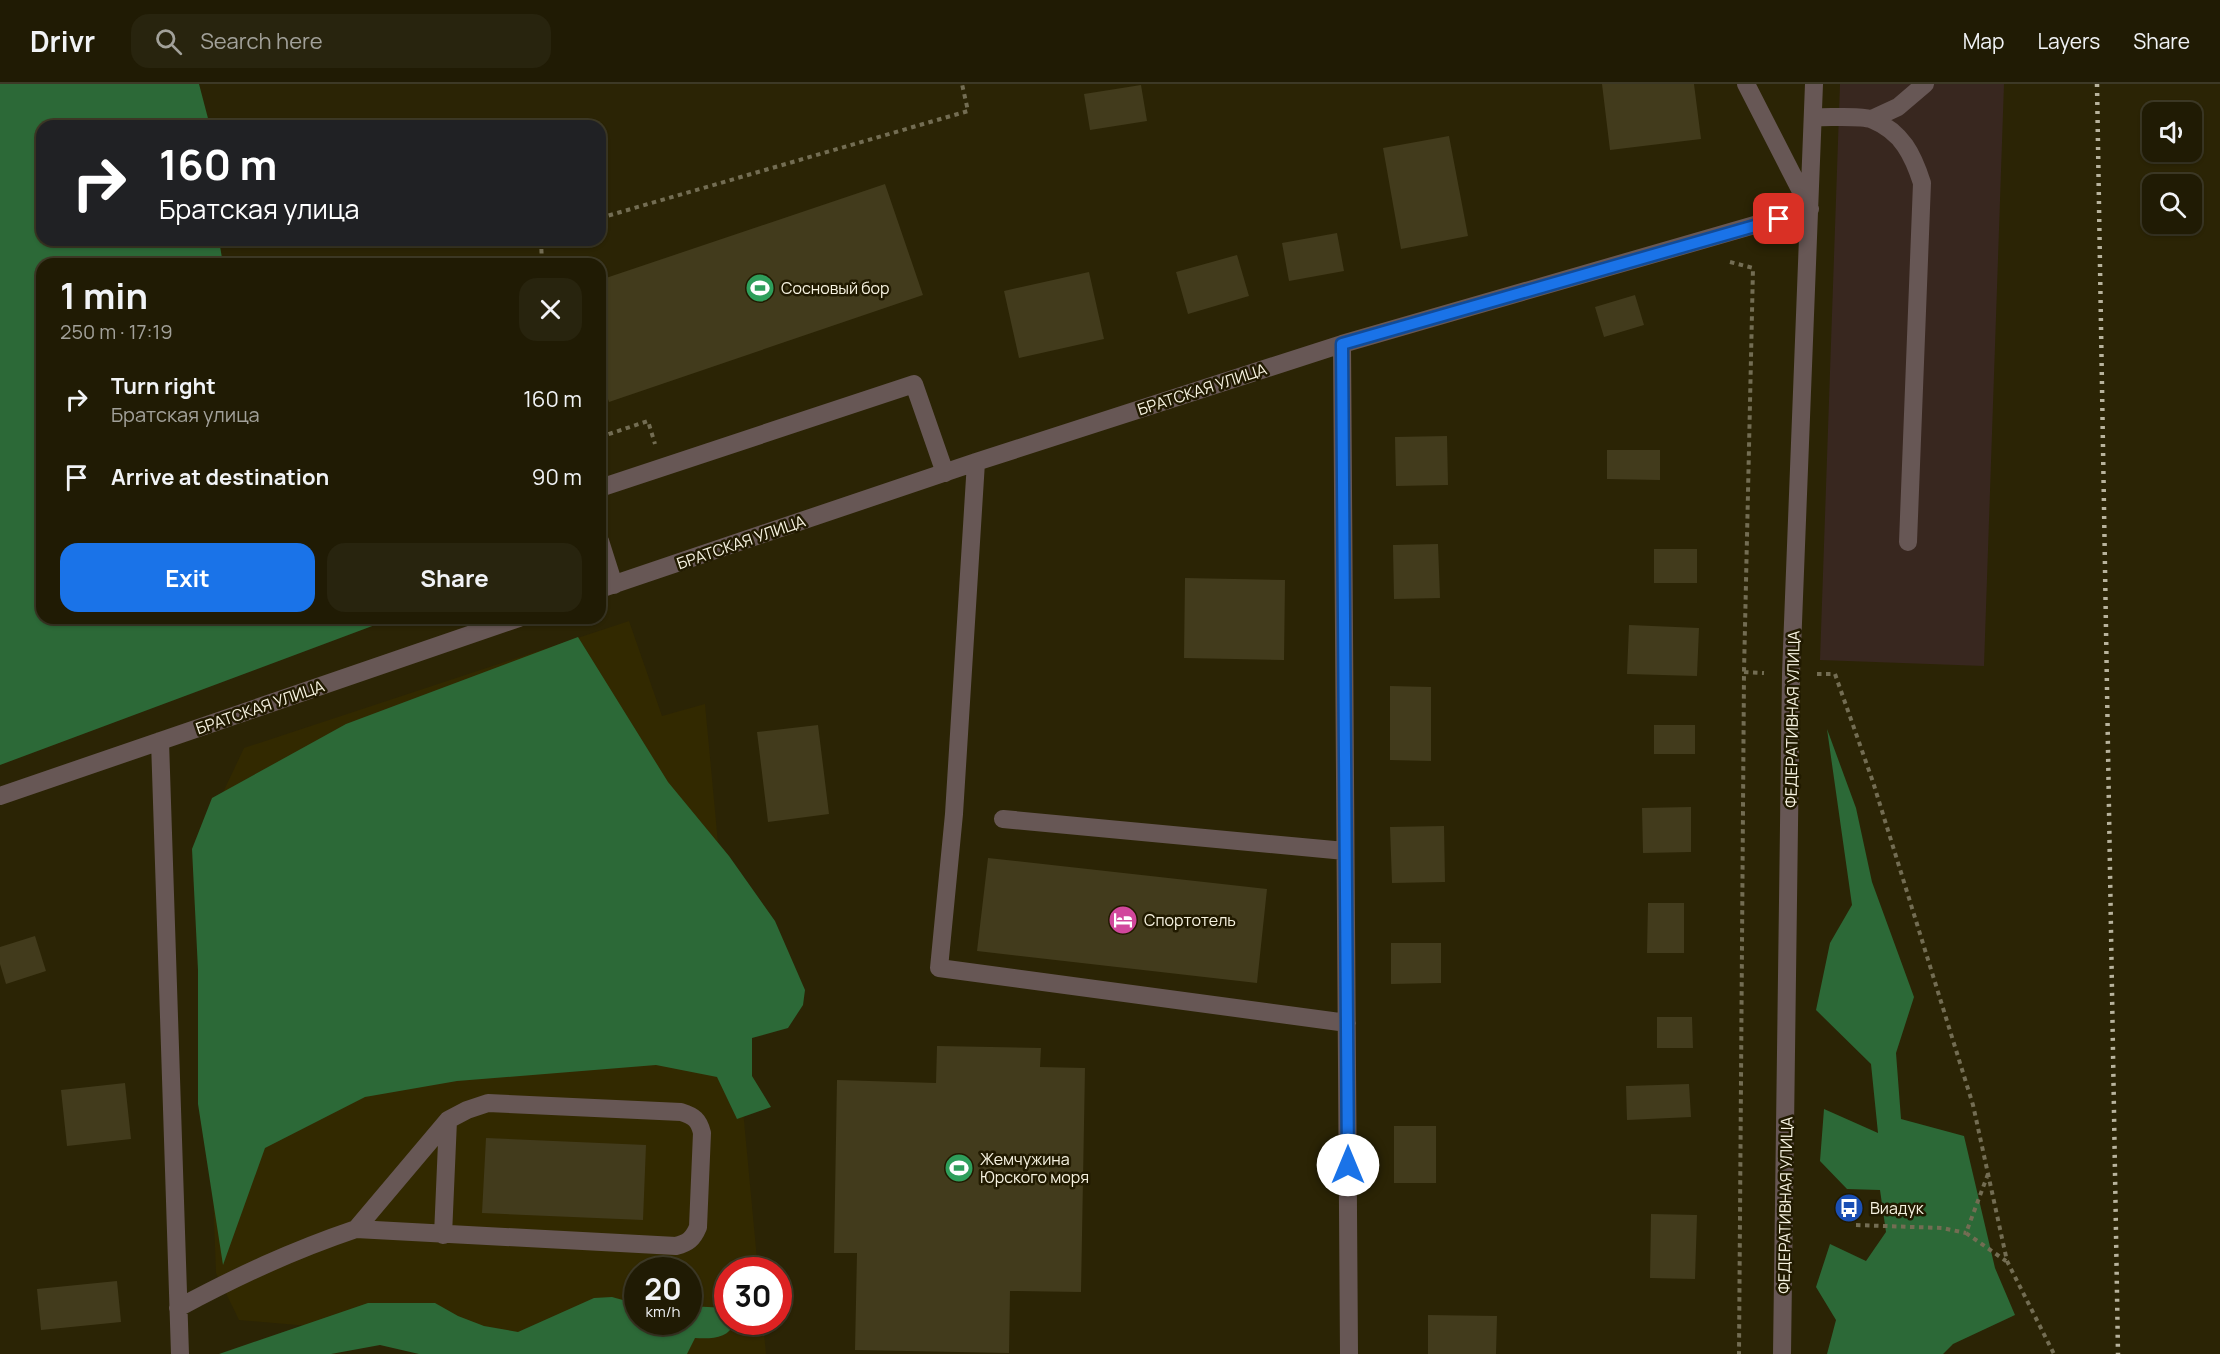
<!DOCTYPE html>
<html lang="en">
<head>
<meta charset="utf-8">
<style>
  :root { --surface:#201b04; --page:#28240e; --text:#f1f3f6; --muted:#a2a19a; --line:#3d3926; --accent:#1a73e8 }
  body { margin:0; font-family:Manrope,sans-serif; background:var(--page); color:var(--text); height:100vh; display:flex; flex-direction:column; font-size:22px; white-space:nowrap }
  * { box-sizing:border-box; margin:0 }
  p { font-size:20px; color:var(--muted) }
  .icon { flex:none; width:33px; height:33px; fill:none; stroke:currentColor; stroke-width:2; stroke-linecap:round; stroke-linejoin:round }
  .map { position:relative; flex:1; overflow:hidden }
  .sheet { position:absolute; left:36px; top:174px; width:570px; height:366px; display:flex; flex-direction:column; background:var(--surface); border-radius:18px; box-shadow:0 2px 4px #0004,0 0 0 2px var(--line) }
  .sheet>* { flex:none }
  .hud { position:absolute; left:36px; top:36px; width:570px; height:126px; border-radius:18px; box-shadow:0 2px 4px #0004,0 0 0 2px var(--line); background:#202124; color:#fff; overflow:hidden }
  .fabs { position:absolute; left:2142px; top:18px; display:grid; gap:12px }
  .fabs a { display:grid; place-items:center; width:60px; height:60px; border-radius:12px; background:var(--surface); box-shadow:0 2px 4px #0004,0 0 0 2px var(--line); font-size:30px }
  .speed { position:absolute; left:624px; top:1173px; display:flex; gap:12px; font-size:30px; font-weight:700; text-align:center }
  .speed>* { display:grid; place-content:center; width:78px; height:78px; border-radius:50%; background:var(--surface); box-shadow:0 2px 4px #0004,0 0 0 2px var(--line); line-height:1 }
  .speed small { font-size:15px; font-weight:400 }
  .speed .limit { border:9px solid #d22; background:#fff; color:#111 }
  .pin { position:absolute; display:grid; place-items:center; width:51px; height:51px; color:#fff; margin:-26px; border-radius:12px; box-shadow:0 3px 9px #0006 }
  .me { position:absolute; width:66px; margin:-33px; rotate:0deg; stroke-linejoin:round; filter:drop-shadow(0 0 4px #0008) }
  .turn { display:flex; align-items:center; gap:21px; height:126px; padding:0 24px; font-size:27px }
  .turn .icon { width:78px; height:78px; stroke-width:2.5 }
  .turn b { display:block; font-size:42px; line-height:51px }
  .round { display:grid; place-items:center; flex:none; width:63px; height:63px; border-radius:18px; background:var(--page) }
  .head { display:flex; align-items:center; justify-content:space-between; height:102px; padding:0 24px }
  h1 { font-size:36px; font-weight:700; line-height:45px }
  .primary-button { display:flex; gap:12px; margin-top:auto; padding:12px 24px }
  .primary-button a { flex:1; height:69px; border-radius:18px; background:var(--accent); color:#fff; font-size:24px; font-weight:700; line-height:69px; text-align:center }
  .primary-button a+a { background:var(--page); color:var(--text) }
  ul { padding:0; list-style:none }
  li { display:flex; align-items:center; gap:18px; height:78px; padding:0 24px }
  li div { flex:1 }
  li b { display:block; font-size:22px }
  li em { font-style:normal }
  header { display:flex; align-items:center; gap:36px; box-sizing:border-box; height:84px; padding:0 30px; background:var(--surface); border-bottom:2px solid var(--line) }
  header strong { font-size:28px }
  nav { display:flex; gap:33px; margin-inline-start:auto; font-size:21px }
  .search { width:420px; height:54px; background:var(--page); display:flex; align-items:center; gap:15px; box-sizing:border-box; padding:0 21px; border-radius:18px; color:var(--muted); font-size:22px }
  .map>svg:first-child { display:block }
  .industrial { fill:#38271f }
  .built { fill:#322900; fill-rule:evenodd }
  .forest { fill:#2c6937 }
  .building { fill:#423b1c }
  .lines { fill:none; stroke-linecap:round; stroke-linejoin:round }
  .path { stroke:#736d53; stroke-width:4; stroke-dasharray:4.5 4.5; stroke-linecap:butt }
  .minor { stroke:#675755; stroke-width:18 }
  .rail { stroke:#b8b39d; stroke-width:4.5; stroke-dasharray:3 6; stroke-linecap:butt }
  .route-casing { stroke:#114b97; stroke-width:15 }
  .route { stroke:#1a73e8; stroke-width:10 }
  .labels { text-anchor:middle; stroke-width:5; stroke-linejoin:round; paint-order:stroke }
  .poi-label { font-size:16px; fill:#f7f3e1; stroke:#211a00; text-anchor:start }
  .street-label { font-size:16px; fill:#f7f3e1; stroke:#211a00 }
</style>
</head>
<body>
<header>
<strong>Drivr</strong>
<div class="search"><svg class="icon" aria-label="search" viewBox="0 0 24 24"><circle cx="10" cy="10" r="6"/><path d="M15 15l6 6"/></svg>Search here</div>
<nav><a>Map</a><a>Layers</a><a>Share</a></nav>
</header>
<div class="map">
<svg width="2220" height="1270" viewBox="0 0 2220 1270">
  <rect width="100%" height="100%" fill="#2b2405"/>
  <path class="industrial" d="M1840 0H2004L1984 582 1820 576Z"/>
  <path class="built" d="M629 537 662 632 705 620 758 1186H728V1238H763L766 1270H631L239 1236 216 1189 200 757 244 664ZM638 1186H688V1238H638Z"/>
  <path class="forest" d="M0 0H199L210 42H42V156H219L223 180H42V534H385L383 538 0 681Z
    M578 553 668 698 729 772 775 837 805 906 803 921 788 944 752 954V992L771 1023 737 1035 717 993 656 981 457 997 365 1013 265 1064 223 1181 198 1020V886L192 765 212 714 346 640Z
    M1827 645 1856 724 1872 798 1914 913 1896 969 1901 1035 1964 1052 1995 1184 2015 1231 1953 1260 1943 1270H1827L1836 1236 1816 1203 1830 1160 1866 1177 1886 1148 1880 1106 1847 1105 1820 1077 1824 1025 1878 1049 1871 980 1816 926 1830 859 1852 821Z
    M612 1213 637 1220 638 1238H688L689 1222 727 1224 728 1238H734C730 1255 710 1255 695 1254L687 1270H419L380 1261 331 1270H219L368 1219H435L458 1232 484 1242 518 1248 594 1214Z"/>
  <path class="building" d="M1602 0H1694L1701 55 1610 66Z
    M1141 1 1147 37 1090 46 1084 10Z
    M1449 52 1468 152 1401 165 1383 64Z
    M885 100 923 211 609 318 600 291V196Z
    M1337 149 1344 187 1289 197 1282 159Z
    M1237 171 1249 212 1188 230 1176 188Z
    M1089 188 1104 255 1019 274 1004 207Z
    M1635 211 1644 241 1604 253 1595 223Z
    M1447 352 1448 401 1396 402 1395 353Z
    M1607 366H1660V396L1607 395Z
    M1438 460 1440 514 1394 515 1393 461Z
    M1654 465H1697V499H1654Z
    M1185 494 1285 496 1284 576 1184 574Z
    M1629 541 1699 544 1697 592 1627 590Z
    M1390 602 1431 603V677L1390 676Z
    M818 641 829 730 768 738 757 648Z
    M1654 641H1695V670H1654Z
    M1691 723V768L1643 769 1642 724Z
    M1444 742 1445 798 1392 799 1390 743Z
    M988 774 1267 805 1257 899 977 867Z
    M1648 819H1684V869H1647Z
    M35 852 46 887 6 900 0 880V863Z
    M1391 859H1441V899L1391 900Z
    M1657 933H1692L1693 964H1657Z
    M937 962 1041 964 1040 983 1085 984 1081 1208 1010 1207 1009 1269 855 1266 857 1169H834L837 996 936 999Z
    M125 999 131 1055 67 1062 61 1006Z
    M1689 1000 1691 1033 1627 1036 1626 1002Z
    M1394 1042H1436V1099H1394Z
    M486 1054 646 1061 643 1136 482 1129Z
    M1651 1130 1697 1131 1695 1195 1650 1194Z
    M117 1197 121 1238 41 1246 37 1205Z
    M1428 1231 1497 1232 1496 1270H1428Z"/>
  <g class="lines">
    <path class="path" d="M600 134 968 27 962 0
      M541 156 542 180
      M1730 178 1753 184 1744 588 1739 1270
      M600 353 648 337 655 360
      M1744 588 1764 589
      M1817 590H1835L1873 698 1973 1021 2007 1177 2054 1270
      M1988 1090 1966 1149 2006 1177
      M1856 1141 1942 1144 1966 1149"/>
    <path class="minor" d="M1746 0 1809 123
      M1813 33C1826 34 1863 31 1873 36 1902 48 1913 71 1922 99L1908 458
      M1872 35 1898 23 1925 0
      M1342 260 1349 1270
      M976 378 954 730 939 884 1347 939
      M600 404 914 300 945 389
      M600 457 614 501
      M600 505 976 378 1342 260 1810 125
      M160 657 180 1270
      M0 712 519 534
      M1003 735 1345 767
      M443 1151 448 1036
      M178 1224C238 1192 291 1167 356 1145L676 1162C688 1159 693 1155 698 1143L702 1049C699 1036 694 1032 681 1028L488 1019 467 1026 448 1036 356 1145
      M1782 1270 1791 590 1814 0"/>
    <path class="rail" d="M2097 0 2118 1270"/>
  </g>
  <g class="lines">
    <g class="route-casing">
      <path id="route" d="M1348 1081 1342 260 1779 135"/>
    </g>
    <use href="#route" class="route"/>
  </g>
  <defs>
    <g id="stadium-disc" transform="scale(1.5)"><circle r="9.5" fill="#2e9e5b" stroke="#211a00"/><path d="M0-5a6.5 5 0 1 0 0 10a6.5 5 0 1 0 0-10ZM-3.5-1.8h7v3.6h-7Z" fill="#fff"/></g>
    <g id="hotel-disc" transform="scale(1.5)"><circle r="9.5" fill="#d1479c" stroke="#211a00"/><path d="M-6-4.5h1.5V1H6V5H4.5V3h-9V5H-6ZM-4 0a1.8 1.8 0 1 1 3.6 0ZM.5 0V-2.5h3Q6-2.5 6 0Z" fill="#fff"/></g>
    <g id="bus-disc" transform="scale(1.5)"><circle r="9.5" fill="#1a4fb4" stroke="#211a00"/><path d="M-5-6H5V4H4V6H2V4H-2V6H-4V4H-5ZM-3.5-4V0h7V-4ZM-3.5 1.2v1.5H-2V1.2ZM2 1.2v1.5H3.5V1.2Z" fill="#fff"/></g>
  </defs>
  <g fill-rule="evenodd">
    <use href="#stadium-disc" x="760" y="204"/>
    <use href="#hotel-disc" x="1123" y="836"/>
    <use href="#stadium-disc" x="959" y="1084"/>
    <use href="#bus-disc" x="1849" y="1124"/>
  </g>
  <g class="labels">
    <g class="poi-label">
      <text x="781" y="210">Сосновый бор</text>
      <text x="1144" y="842">Спортотель</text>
      <text x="980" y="1081">Жемчужина<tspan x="980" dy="18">Юрского моря</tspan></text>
      <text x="1870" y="1130">Виадук</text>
    </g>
    <g class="street-label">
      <text transform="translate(1202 305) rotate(-18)" y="6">БРАТСКАЯ УЛИЦА</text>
      <text transform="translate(741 458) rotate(-19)" y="6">БРАТСКАЯ УЛИЦА</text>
      <text transform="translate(260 623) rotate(-19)" y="6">БРАТСКАЯ УЛИЦА</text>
      <text transform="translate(1792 635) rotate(-89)" y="6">ФЕДЕРАТИВНАЯ УЛИЦА</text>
      <text transform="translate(1785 1121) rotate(-89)" y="6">ФЕДЕРАТИВНАЯ УЛИЦА</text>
    </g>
  </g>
</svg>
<div class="fabs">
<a><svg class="icon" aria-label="sound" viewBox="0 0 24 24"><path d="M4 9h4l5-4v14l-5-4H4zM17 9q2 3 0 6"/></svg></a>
<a><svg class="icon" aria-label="search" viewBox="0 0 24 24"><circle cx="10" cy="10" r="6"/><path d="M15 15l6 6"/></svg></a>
</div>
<div class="speed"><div>20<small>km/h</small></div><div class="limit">30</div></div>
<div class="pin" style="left:1779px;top:135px;background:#d93025"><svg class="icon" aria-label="arrive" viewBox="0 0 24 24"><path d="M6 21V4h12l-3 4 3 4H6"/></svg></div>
<svg class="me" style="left:1348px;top:1081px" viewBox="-20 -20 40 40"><circle r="19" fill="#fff"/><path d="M0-13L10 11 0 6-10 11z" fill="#1a73e8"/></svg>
<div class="hud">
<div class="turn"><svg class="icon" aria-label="right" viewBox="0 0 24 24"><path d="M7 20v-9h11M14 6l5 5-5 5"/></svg><div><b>160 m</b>Братская улица</div></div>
</div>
<section class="sheet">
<div class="head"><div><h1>1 min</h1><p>250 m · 17:19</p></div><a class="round"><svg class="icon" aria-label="close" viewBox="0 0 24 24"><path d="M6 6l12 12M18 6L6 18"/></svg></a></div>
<ul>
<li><svg class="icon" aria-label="right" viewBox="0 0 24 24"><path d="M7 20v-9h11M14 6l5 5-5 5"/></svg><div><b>Turn right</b><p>Братская улица</p></div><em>160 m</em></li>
<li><svg class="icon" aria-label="arrive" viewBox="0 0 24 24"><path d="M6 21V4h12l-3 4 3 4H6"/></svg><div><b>Arrive at destination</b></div><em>90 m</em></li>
</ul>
<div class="primary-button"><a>Exit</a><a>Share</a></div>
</section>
</div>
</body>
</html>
